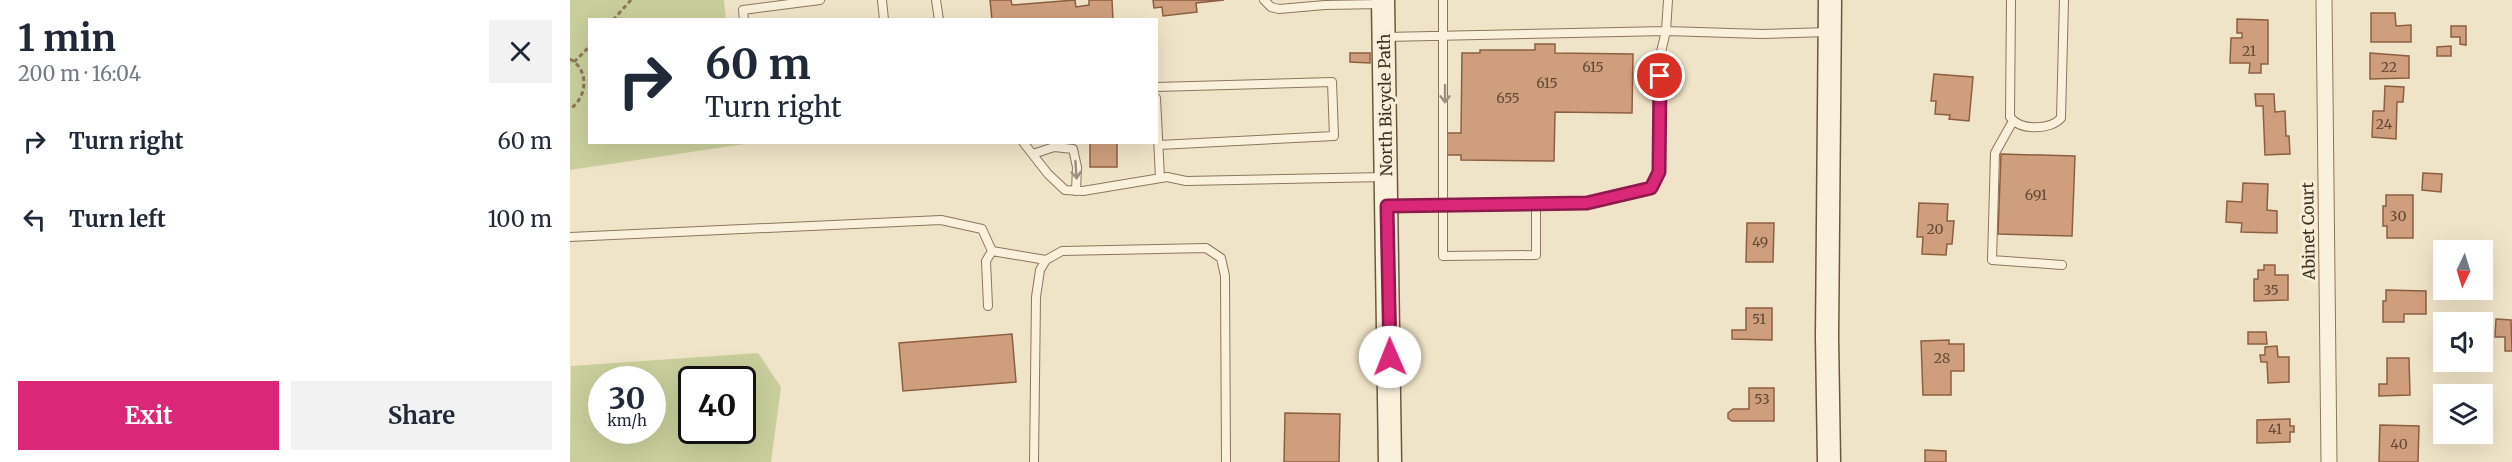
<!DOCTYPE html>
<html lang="en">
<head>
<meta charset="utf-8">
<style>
  :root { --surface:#fff; --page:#f2f2f3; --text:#1f2937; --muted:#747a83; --accent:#db2777 }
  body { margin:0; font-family:Merriweather,serif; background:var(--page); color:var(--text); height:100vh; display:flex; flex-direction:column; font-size:22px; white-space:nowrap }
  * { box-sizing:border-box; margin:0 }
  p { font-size:20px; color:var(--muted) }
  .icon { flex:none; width:33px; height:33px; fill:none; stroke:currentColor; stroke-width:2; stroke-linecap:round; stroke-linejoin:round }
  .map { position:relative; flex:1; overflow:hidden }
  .details { display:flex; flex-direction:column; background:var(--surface); width:570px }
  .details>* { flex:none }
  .top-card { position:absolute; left:18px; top:18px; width:570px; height:126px; border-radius:0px; box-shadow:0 6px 24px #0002; background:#fff; color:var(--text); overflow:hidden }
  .needle { width:39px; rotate:184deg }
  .buttons { position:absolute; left:1863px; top:240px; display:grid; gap:12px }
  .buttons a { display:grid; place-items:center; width:60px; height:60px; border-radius:0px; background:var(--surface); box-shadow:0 6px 24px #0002; font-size:30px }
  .speed { position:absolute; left:18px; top:366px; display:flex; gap:12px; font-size:30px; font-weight:700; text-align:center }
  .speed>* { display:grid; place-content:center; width:78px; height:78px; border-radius:50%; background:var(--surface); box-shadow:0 6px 24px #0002; line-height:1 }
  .speed small { font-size:15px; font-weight:400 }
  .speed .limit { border:3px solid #111; border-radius:9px; background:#fff; color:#111 }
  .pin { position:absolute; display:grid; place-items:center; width:51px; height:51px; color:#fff; margin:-26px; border:3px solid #fff; border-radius:50%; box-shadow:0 2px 6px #0007 }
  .me { position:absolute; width:66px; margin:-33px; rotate:359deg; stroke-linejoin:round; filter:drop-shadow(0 0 4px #0008) }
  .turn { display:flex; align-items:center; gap:21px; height:126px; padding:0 18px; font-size:27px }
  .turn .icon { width:78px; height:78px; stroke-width:2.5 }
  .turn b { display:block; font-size:42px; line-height:51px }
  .round { display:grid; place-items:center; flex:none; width:63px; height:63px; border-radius:0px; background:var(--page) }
  .summary { display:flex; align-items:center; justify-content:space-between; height:102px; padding:0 18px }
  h1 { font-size:36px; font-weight:700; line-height:45px }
  .action { display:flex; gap:12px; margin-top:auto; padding:12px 18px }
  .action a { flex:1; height:69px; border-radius:0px; background:var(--accent); color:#fff; font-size:24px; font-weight:700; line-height:69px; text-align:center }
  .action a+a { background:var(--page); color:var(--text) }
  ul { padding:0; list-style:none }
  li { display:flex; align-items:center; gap:18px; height:78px; padding:0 18px }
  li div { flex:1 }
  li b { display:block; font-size:22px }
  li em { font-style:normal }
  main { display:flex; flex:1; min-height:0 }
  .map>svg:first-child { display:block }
  .green { fill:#c9cf9b; fill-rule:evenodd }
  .building { fill:#cf9f7d; stroke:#8d5f41; stroke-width:1.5 }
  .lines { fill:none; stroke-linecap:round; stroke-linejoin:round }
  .lane-casing { stroke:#8d765c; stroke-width:10 }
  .street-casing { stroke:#8d765c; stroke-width:17 }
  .secondary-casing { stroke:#6f573f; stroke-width:25 }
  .path { stroke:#8d765c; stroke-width:3; stroke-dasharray:4.5 3; stroke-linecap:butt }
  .lane { stroke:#faf1dc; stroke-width:8 }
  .street { stroke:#faf1dc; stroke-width:15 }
  .secondary { stroke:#faf1dc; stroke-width:22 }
  .oneway { stroke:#9c907e }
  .route-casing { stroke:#8e194d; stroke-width:15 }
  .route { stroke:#db2777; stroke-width:10 }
  .labels { text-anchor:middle; stroke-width:6; stroke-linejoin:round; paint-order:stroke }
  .number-label { font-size:14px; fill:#624a37 }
  .street-label { font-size:16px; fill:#3d2e20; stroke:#f7eed8 }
</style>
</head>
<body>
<main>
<section class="details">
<div class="summary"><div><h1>1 min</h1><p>200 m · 16:04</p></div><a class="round"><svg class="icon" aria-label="close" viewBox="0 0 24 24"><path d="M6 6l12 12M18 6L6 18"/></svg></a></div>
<ul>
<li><svg class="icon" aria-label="right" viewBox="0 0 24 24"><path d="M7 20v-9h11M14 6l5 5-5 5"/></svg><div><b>Turn right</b></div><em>60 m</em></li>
<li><svg class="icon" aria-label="left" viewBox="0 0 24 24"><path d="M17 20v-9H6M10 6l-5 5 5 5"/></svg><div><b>Turn left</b></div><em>100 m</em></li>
</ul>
<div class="action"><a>Exit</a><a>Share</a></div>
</section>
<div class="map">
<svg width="1942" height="462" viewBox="0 0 1942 462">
  <rect width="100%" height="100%" fill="#f0e4c8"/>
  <path class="green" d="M0 0H154L156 19 20 20V142L175 144 0 170Z
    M188 353 211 387 201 462H0L1 366ZM32 380H82V430H32ZM122 380H172V430H122Z"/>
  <path class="building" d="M420 0H441L442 5 505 0 506 7 519 5V0H542L543 20H422Z
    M583 0H654L626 3 627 12 593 16 592 7 584 8Z
    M1801 13H1825L1826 26 1841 25V42H1801Z
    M1667 19 1698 20V64H1691V73H1679L1680 63H1660L1661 38H1672V33H1667Z
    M1881 26H1896V45L1890 44V37H1881Z
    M965 44H985V53L1063 54 1062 113 985 112 984 161 891 160V155H875V133H891L892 53H910V50H965Z
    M1881 46V56H1867V47Z
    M780 53H800V63L780 62Z
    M1800 53 1839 56V78L1800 79Z
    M1364 74 1403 77 1399 121 1379 119 1380 115 1365 114 1366 101H1361Z
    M1815 86 1834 87 1833 102H1827L1826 139 1802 137 1803 111H1814Z
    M1685 94H1704L1705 112 1715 111 1716 136H1719L1720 154 1695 155 1693 106H1686Z
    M520 142H547V167H520Z
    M1431 154 1505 156 1502 236 1428 234Z
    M1853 173 1872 174 1871 192 1852 190Z
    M1673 183 1698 184 1697 210 1707 211V233L1671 232 1672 223 1656 222 1657 201 1672 202Z
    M1816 195H1843V238H1817V226H1813V206H1816Z
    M1349 203 1378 204 1377 221H1384L1382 244H1377L1376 255 1352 254 1353 237H1347Z
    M1177 223H1204L1203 262H1176Z
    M1694 265H1705V275H1718V300L1684 301V279H1688V270H1694Z
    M1816 290 1856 291V314H1834V322H1813V301H1816Z
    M1176 308H1202V340L1162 339V330H1176Z
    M1926 319 1941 320 1942 351H1935V337H1925Z
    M1678 332H1696L1697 344H1678Z
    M442 334 446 382 333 391 329 343Z
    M1379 340V344H1394V371H1381V395H1353L1351 341Z
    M1707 346 1708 357H1719V382L1698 383 1697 362H1691L1690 355H1695V347Z
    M1817 358H1839L1840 395 1809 396V384H1817Z
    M1179 388H1204V421H1162L1158 418V413L1163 409H1179Z
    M715 413 770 414 769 462H714Z
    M1720 419V426H1724V432H1720V442L1687 443V420Z
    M1810 425 1849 426 1848 462H1809Z
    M1355 450 1376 451V462H1355Z"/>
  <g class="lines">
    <g class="lane-casing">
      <path id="lane" d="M312 0 314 20
        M366 0 369 20
        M694 0 701 7 709 9 755 5 811 4
        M873 0V256L966 255V205
        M1098 0 1096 31 1192 34 1258 32
        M1441 0 1440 117C1450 131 1481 130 1491 118L1494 0
        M174 20 173 10 250 0
        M815 37 1096 31 1091 52 1089 172 1081 188 1017 203 818 206
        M586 87 762 82 764 136 589 145
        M586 98 590 178
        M1443 121 1425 153 1422 260 1492 265
        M453 142 478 174 495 190 513 191 597 177 616 181 815 177
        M463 154 484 147 503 149 507 167 506 191
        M0 237 371 220 412 229 422 251 476 260
        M418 306 416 261 422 251
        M464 462 466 297 470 270 476 260 492 251 636 248 651 258 655 276 656 462"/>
    </g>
    <g class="street-casing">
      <path id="street" d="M1754 0 1759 462"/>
    </g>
    <g class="secondary-casing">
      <path id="secondary" d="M813 0 820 462
        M1259 462 1257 337 1260 0"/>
    </g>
    <path class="path" d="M43 20 61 0
      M0 59C20 70 17 98 0 109
      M4 62 20 46"/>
    <use href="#lane" class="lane"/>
    <use href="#street" class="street"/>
    <use href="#secondary" class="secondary"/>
  </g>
  <defs><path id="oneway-shaft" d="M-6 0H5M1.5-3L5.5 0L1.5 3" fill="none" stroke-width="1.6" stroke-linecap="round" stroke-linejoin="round" transform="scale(1.5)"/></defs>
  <g class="oneway">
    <use href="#oneway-shaft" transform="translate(875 94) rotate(90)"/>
    <use href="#oneway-shaft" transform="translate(506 170) rotate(86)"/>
  </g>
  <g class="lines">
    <g class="route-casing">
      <path id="route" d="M820 357 817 206 1017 203 1081 188 1089 172 1090 76"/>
    </g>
    <use href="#route" class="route"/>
  </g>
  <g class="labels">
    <g class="number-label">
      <text x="1679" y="56">21</text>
      <text x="1023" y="72">615</text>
      <text x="1819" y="72">22</text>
      <text x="977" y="88">615</text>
      <text x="938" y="103">655</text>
      <text x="1814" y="129">24</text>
      <text x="1466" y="200">691</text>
      <text x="1828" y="221">30</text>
      <text x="1365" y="234">20</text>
      <text x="1190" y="247">49</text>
      <text x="1701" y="295">35</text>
      <text x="1189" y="324">51</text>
      <text x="1372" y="363">28</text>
      <text x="1192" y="404">53</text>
      <text x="1705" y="434">41</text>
      <text x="1829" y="449">40</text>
    </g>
    <g class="street-label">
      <text transform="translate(815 105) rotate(-91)" y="6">North Bicycle Path</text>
      <text transform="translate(1738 231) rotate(-91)" y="6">Abinet Court</text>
    </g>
  </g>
</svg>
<div class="buttons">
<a><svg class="needle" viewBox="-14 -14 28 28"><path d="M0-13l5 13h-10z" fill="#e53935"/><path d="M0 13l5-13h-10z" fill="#747a83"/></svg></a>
<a><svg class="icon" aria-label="sound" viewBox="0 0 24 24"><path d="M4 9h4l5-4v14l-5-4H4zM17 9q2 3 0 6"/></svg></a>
<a><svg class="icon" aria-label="layers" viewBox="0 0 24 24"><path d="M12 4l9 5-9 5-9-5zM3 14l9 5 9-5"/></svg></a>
</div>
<div class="speed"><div>30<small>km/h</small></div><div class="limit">40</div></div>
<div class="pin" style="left:1090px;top:76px;background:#d93025"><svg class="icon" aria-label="arrive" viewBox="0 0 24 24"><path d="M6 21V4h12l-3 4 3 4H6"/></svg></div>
<svg class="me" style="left:820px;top:357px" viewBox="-20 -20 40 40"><circle r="19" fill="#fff"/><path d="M0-13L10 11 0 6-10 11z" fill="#db2777"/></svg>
<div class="top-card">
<div class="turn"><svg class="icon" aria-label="right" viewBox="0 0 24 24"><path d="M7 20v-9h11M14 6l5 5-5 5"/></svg><div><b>60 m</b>Turn right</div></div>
</div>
</div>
</main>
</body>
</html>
